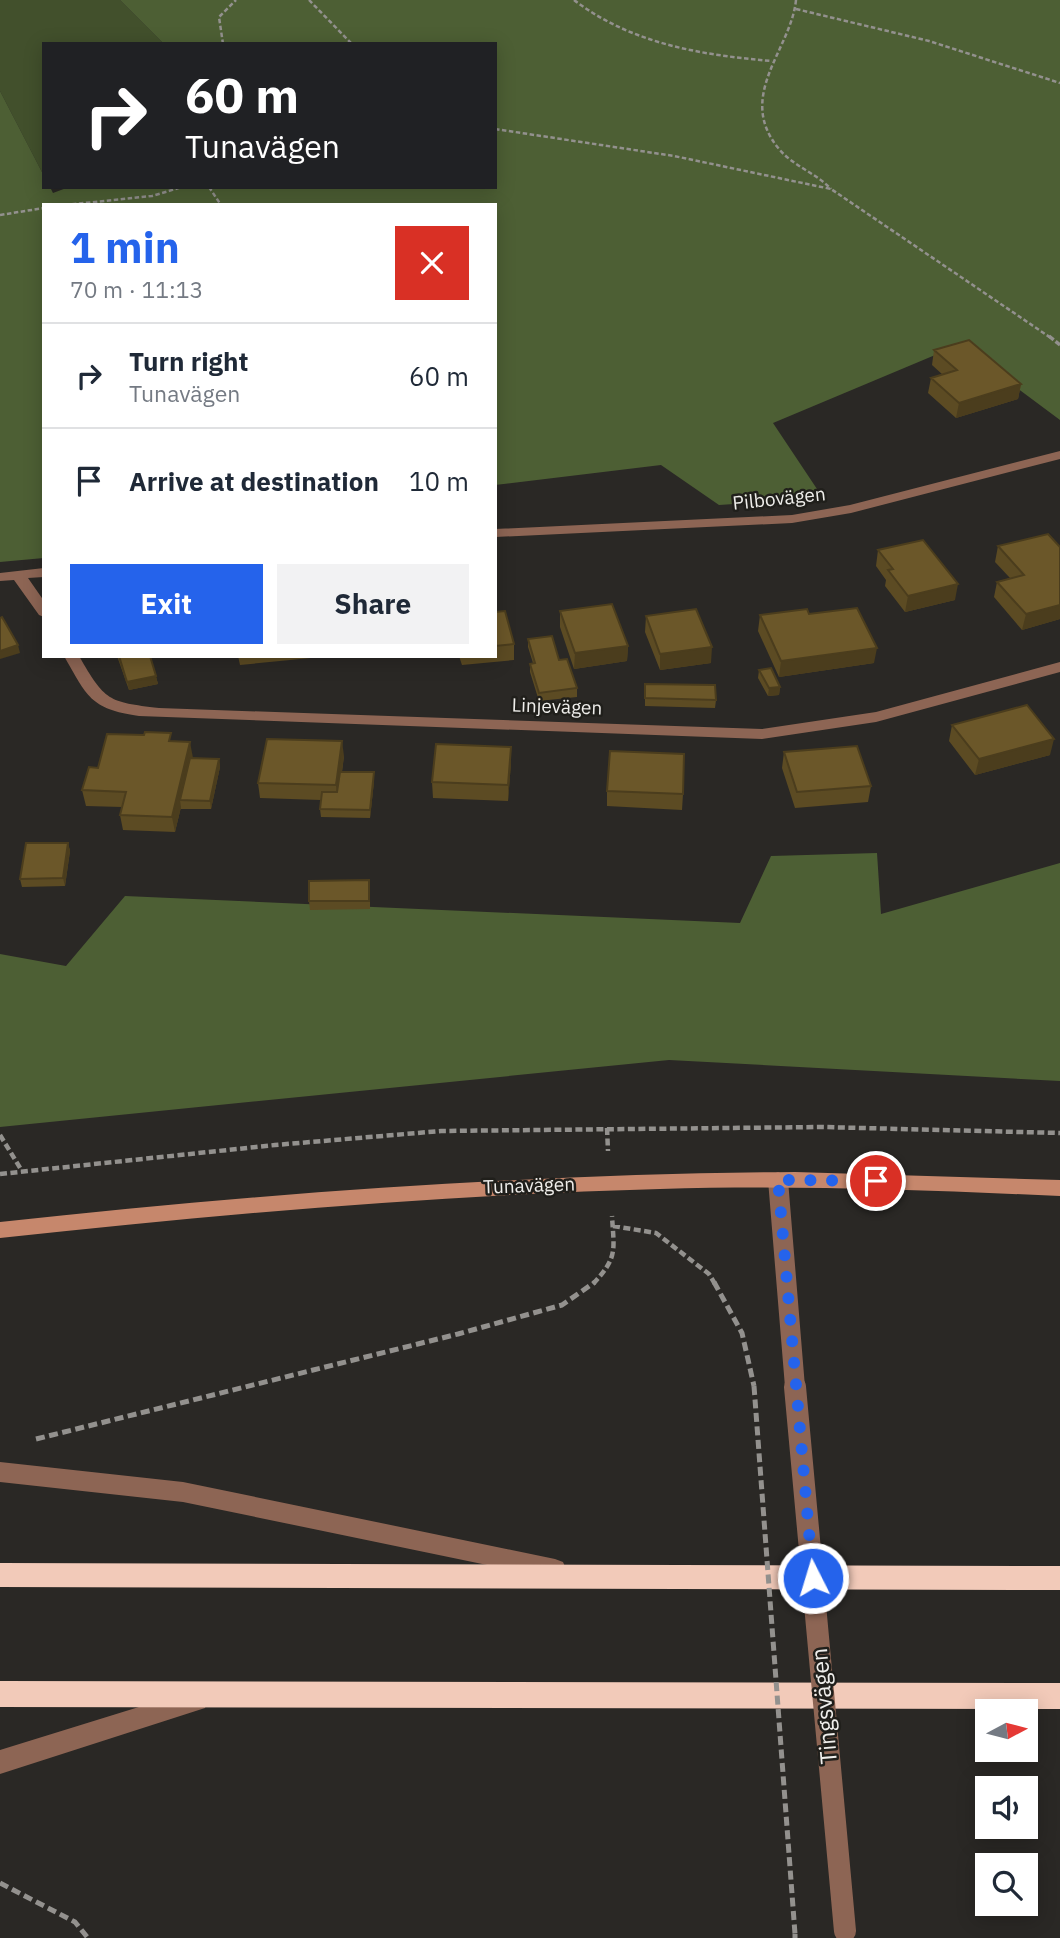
<!DOCTYPE html>
<html lang="en">
<head>
<meta charset="utf-8">
<style>
  :root { --surface:#fff; --page:#f2f2f3; --text:#1f2937; --muted:#747a83; --line:#e0e1e3; --accent:#2563eb }
  body { margin:0; font-family:"IBM Plex Sans",sans-serif; background:var(--page); color:var(--text); height:100vh; display:flex; flex-direction:column; font-size:26px; white-space:nowrap }
  * { box-sizing:border-box; margin:0 }
  p { font-size:23px; color:var(--muted) }
  .icon { flex:none; width:38px; height:38px; fill:none; stroke:currentColor; stroke-width:2; stroke-linecap:round; stroke-linejoin:round }
  .map { position:relative; flex:1; overflow:hidden }
  .panel { position:absolute; left:42px; top:203px; width:455px; height:455px; display:flex; flex-direction:column; background:var(--surface); border-radius:0px; box-shadow:0 4px 18px #0003 }
  .panel>* { flex:none }
  .banner { position:absolute; left:42px; top:42px; width:455px; height:147px; border-radius:0px; box-shadow:0 4px 18px #0003; background:#202124; color:#fff; overflow:hidden }
  .needle { width:46px; rotate:83deg }
  .fabs { position:absolute; left:975px; top:1699px; display:grid; gap:14px }
  .fabs a { display:grid; place-items:center; width:63px; height:63px; border-radius:0px; background:var(--surface); box-shadow:0 4px 18px #0003; font-size:35px }
  .pin { position:absolute; display:grid; place-items:center; width:60px; height:60px; color:#fff; margin:-30px; border:4px solid #fff; border-radius:50%; box-shadow:0 2px 7px #0007 }
  .me { position:absolute; width:77px; margin:-38px; rotate:355deg; stroke-linejoin:round; filter:drop-shadow(0 0 5px #0008) }
  .turn { display:flex; align-items:center; gap:24px; height:147px; padding:0 28px; font-size:32px }
  .turn .icon { width:91px; height:91px; stroke-width:2.5 }
  .turn b { display:block; font-size:49px; line-height:60px }
  .round { display:grid; place-items:center; flex:none; width:74px; height:74px; border-radius:0px; background:var(--page) }
  .overview { display:flex; align-items:center; justify-content:space-between; height:119px; padding:0 28px }
  h1 { font-size:42px; font-weight:700; line-height:52px; color:var(--accent) }
  .cta { display:flex; gap:14px; margin-top:auto; padding:14px 28px }
  .cta a { flex:1; height:80px; border-radius:0px; background:var(--accent); color:#fff; font-size:28px; font-weight:700; line-height:80px; text-align:center }
  .cta a+a { background:var(--page); color:var(--text) }
  ul { padding:0; list-style:none }
  li { display:flex; align-items:center; gap:21px; height:105px; padding:0 28px; border-top:2px solid var(--line) }
  li div { flex:1 }
  li b { display:block; font-size:26px }
  li em { font-style:normal }
  .map>svg:first-child { display:block }
  .green { fill:#42502c }
  .forest { fill:#4d5f34 }
  .lines { fill:none; stroke-linecap:round; stroke-linejoin:round }
  .path-far3 { stroke:#93918e; stroke-width:2.5; stroke-dasharray:4.5 2.5; stroke-linecap:butt }
  .path-far2 { stroke:#93918e; stroke-width:3.5; stroke-dasharray:6 2.5; stroke-linecap:butt }
  .path-far1 { stroke:#93918e; stroke-width:4.5; stroke-dasharray:7 3.5; stroke-linecap:butt }
  .path { stroke:#93918e; stroke-width:5; stroke-dasharray:9 4.5; stroke-linecap:butt }
  .lane { fill:#8d6554; fill-rule:evenodd }
  .street { fill:#8d6554; fill-rule:evenodd }
  .secondary { fill:#c6876c; fill-rule:evenodd }
  .highway { fill:#f2cab9; fill-rule:evenodd }
  .path-bridge { stroke:#93918e; stroke-width:5; stroke-dasharray:9 4.5; stroke-linecap:butt }
  .street-bridge { stroke:#8d6554; stroke-width:22 }
  .wall { fill:#5c4b23 }
  .shaded-wall { fill:#4b3d1d }
  .building { fill:#6b5729; stroke:#4b3d1d; stroke-width:2 }
  .route { stroke:#2563eb; stroke-width:12; stroke-dasharray:0 21.6 }
  .labels { text-anchor:middle; stroke-width:5; stroke-linejoin:round; paint-order:stroke }
  .street-label { font-size:19px; fill:#efeeeb; stroke:#201f1b }
  .near-street-label { font-size:23px; fill:#efeeeb; stroke:#201f1b }
</style>
</head>
<body>
<div class="map">
<svg width="1060" height="1938" viewBox="0 0 1060 1938">
  <rect width="100%" height="100%" fill="#2a2825"/>
  <path class="green" d="M0 0H120L164 44H44V176L0 91Z"/>
  <path class="forest" d="M120 0H1060V420L959 345 773 423 823 498 719 505 661 465 495 485V205H44V558L0 562V91L44 176V187H50L53 193 69 187H495V44H164Z
    M877 853 881 914 1060 863V1081L669 1060 0 1127V954L66 966 125 896 740 923 771 856Z"/>
  <g class="lines">
    <path class="path-far3" d="M309 0 352 44
      M574 0C632 44 701 55 772 61
      M796 0C791 50 735 96 779 149 793 166 816 173 831 189
      M796 9 929 41 1060 83
      M223 44 219 17 236 0
      M495 129 674 156 831 189 1051 338
      M209 187 221 205
      M65 205 152 196 182 187
      M0 215 44 208"/>
    <path class="path-far2" d="M1049 336 1060 345"/>
    <path class="path-far1" d="M607 1128 608 1151
      M0 1135 22 1171
      M0 1174 275 1145 441 1131 823 1127 1060 1133
      M613 1226 656 1233 709 1274 715 1284
      M593 1284C618 1257 614 1251 612 1216"/>
    <path class="path" d="M714 1282 742 1333 754 1386
      M36 1439 458 1334 562 1305 595 1282
      M0 1883 75 1922 88 1938
      M795 1934V1938"/>
    <path class="lane" d="M0 1462 183 1482 555 1559 563 1562 566 1569 563 1576 555 1579 183 1502 0 1482Z
      M197 1689 205 1692 208 1700 205 1708 0 1774V1750Z"/>
    <path class="street" d="M1060 451V459L851 513 792 523 495 537V529L792 515 850 505Z
      M44 568V577L28 578 44 601V617L39 615 14 580 0 581V573Z
      M64 656H79C105 701 108 702 159 708L762 729 876 712 1060 662V672L876 722 762 739 139 716C90 709 87 696 64 656Z
      M778 1172 785 1175 788 1180 805 1387 802 1393 795 1396 788 1393 785 1387 768 1180 771 1175Z"/>
    <path class="secondary" d="M795 1172 1060 1180V1196C927 1190 793 1185 660 1189 439 1195 219 1214 0 1238V1222C265 1193 528 1174 795 1172Z"/>
    <path class="highway" d="M0 1563 1060 1566V1590L0 1587Z
      M0 1681 1060 1683V1709L0 1707Z"/>
    <path class="path-bridge" d="M754 1386 795 1934"/>
    <path class="street-bridge" d="M795 1387 845 1931"/>
  </g>
  <path class="wall" d="M934 350 1021 384 1018 399 956 418 928 393 931 378 943 375 932 365Z
    M998 546 1060 547V619L1022 630 994 597 997 582 1010 578 995 562Z
    M878 550 955 600 905 612 885 586 886 580 876 566Z
    M560 611 628 646 627 661 574 669 560 627Z
    M495 612 514 644V660L462 665 459 656H495Z
    M809 614 874 663 779 677 758 631 760 615Z
    M646 616 711 663 660 670 645 632Z
    M528 639 559 660 577 688V697L539 701 530 672V664L533 663 528 647Z
    M117 656H150L158 684 129 690Z
    M238 656H321V657L240 665Z
    M759 670 780 687 779 695 768 696 758 678Z
    M645 684 716 700 715 708 645 706Z
    M952 725 1050 755 975 775 949 741Z
    M173 742 193 758 219 759 220 767 211 809H181V807L175 832 123 830 120 815 122 807 86 806 82 790 98 768Z
    M784 752 871 786 868 802 795 808 782 768Z
    M344 756 342 772H374V781L370 818 321 817 320 809 321 800 260 798 258 783Z
    M511 763 508 801 433 798 432 782Z
    M607 791 683 794 682 810 607 806Z
    M68 843 70 851 65 886 22 887 20 879Z
    M370 889V909L310 910 309 901Z"/>
  <path class="shaded-wall" d="M1021 384 1018 399 956 418 959 403Z
    M958 584 955 600 905 612 908 596Z
    M1060 605V619L1022 630 1026 614Z
    M18 645 20 653 0 659V651Z
    M628 646 627 661 574 669 575 653Z
    M712 647 711 663 660 670V654Z
    M877 648 874 663 779 677 781 661Z
    M156 676 158 684 129 690 127 682Z
    M780 687 779 695 768 696 769 688Z
    M1054 739 1050 755 975 775 979 759Z
    M342 741 344 756 338 800 336 785Z
    M190 742 193 758 180 800 181 807 175 832 172 817Z
    M511 747V763L508 801V785Z
    M219 759 220 767 211 809 210 801Z
    M374 772V781L370 818V810Z
    M68 843 70 851 65 886 63 878Z"/>
  <path class="building" d="M969 340 1021 384 959 403 931 378 957 370 934 350Z
    M1048 534 1060 547V605L1026 614 997 582 1024 575 998 546Z
    M923 540 958 584 908 596 888 570 893 569 878 550Z
    M612 604 628 646 575 653 560 611Z
    M857 608 877 648 781 661 760 615 807 609 809 614Z
    M696 609 712 647 660 654 646 616Z
    M505 611 514 644 495 646V612Z
    M2 617 18 645 0 651V618Z
    M552 636 559 660 567 659 577 688 539 693 530 664 535 663 528 639Z
    M119 656H150L156 676 127 682Z
    M771 668 780 687 769 688 759 670Z
    M645 684 715 685 716 700 645 698Z
    M1027 705 1054 739 979 759 952 725Z
    M145 732 171 733 169 741 190 742 172 817 120 815 126 792 82 790 89 767 98 768 107 734 144 735Z
    M267 739 342 741 336 785 258 783Z
    M436 744 511 747 508 785 432 782Z
    M857 746 871 786 797 792 784 752Z
    M610 751 684 754 683 794 607 791Z
    M190 758 219 759 210 801 180 800Z
    M340 772H374L370 810 320 809 322 792H337Z
    M26 843H68L63 878 20 879Z
    M369 880V901H309V881Z"/>
  <g class="lines">
    <path class="route" d="M813 1578 778 1180 876 1181"/>
  </g>
  <g class="labels">
    <g class="street-label">
      <text transform="translate(779 498) rotate(-6)" y="7">Pilbovägen</text>
      <text transform="translate(557 706) rotate(2)" y="7">Linjevägen</text>
      <text transform="translate(529 1185) rotate(-2)" y="7">Tunavägen</text>
    </g>
    <g class="near-street-label">
      <text transform="translate(824 1706) rotate(-95)" y="8">Tingsvägen</text>
    </g>
  </g>
</svg>
<div class="fabs">
<a><svg class="needle" viewBox="-14 -14 28 28"><path d="M0-13l5 13h-10z" fill="#e53935"/><path d="M0 13l5-13h-10z" fill="#747a83"/></svg></a>
<a><svg class="icon" aria-label="sound" viewBox="0 0 24 24"><path d="M4 9h4l5-4v14l-5-4H4zM17 9q2 3 0 6"/></svg></a>
<a><svg class="icon" aria-label="search" viewBox="0 0 24 24"><circle cx="10" cy="10" r="6"/><path d="M15 15l6 6"/></svg></a>
</div>
<div class="pin" style="left:876px;top:1181px;background:#d93025"><svg class="icon" aria-label="arrive" viewBox="0 0 24 24"><path d="M6 21V4h12l-3 4 3 4H6"/></svg></div>
<svg class="me" style="left:813px;top:1578px" viewBox="-20 -20 40 40"><circle r="17" fill="#2563eb" stroke="#fff" stroke-width="3"/><path d="M0-11L8 9 0 5-8 9z" fill="#fff"/></svg>
<div class="banner">
<div class="turn"><svg class="icon" aria-label="right" viewBox="0 0 24 24"><path d="M7 20v-9h11M14 6l5 5-5 5"/></svg><div><b>60 m</b>Tunavägen</div></div>
</div>
<section class="panel">
<div class="overview"><div><h1>1 min</h1><p>70 m · 11:13</p></div><a class="round" style="background:#d93025;color:#fff"><svg class="icon" aria-label="close" viewBox="0 0 24 24"><path d="M6 6l12 12M18 6L6 18"/></svg></a></div>
<ul>
<li><svg class="icon" aria-label="right" viewBox="0 0 24 24"><path d="M7 20v-9h11M14 6l5 5-5 5"/></svg><div><b>Turn right</b><p>Tunavägen</p></div><em>60 m</em></li>
<li><svg class="icon" aria-label="arrive" viewBox="0 0 24 24"><path d="M6 21V4h12l-3 4 3 4H6"/></svg><div><b>Arrive at destination</b></div><em>10 m</em></li>
</ul>
<div class="cta"><a>Exit</a><a>Share</a></div>
</section>
</div>
</body>
</html>
